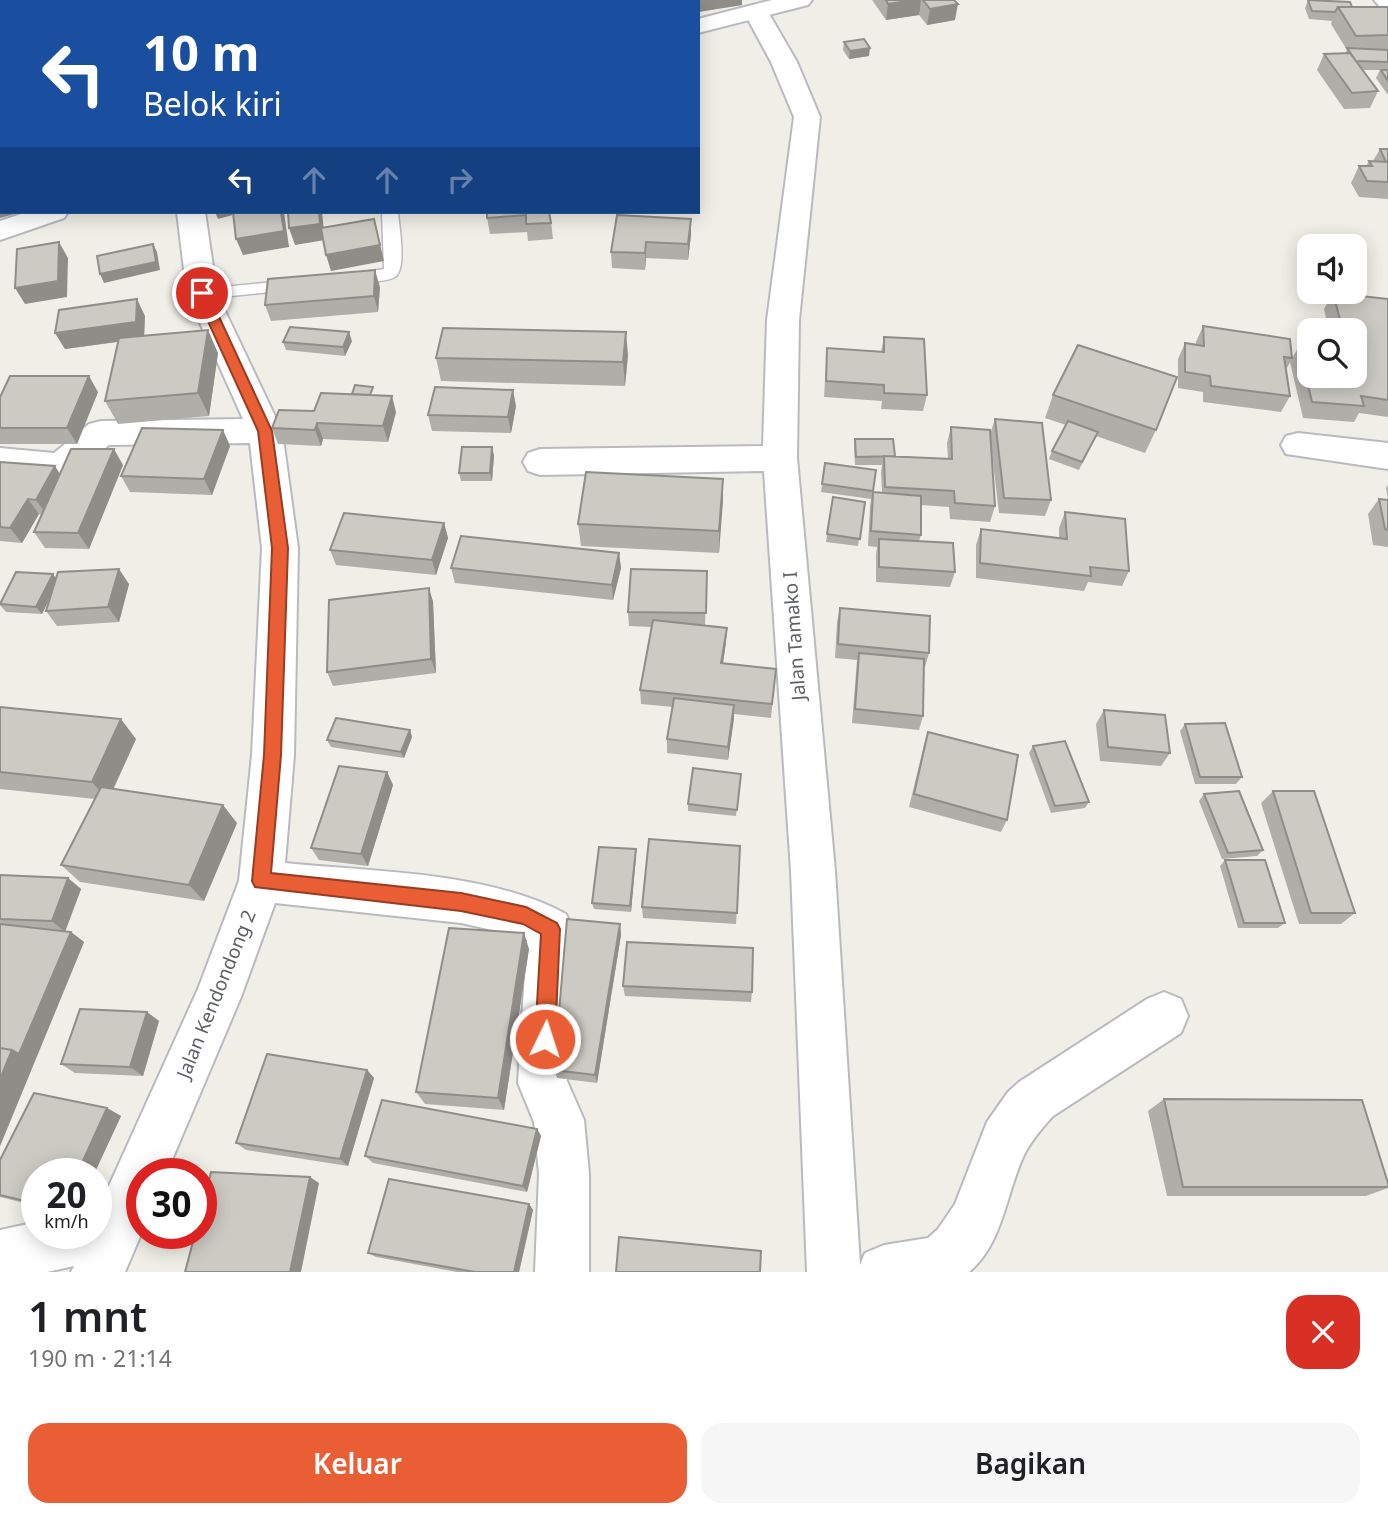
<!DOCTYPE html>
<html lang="id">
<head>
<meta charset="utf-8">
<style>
  :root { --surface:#fff; --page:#f6f6f6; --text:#202124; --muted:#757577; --accent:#e95e34 }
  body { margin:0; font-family:"Noto Sans",sans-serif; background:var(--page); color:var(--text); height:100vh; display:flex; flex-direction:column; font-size:26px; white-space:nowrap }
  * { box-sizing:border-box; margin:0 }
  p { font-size:23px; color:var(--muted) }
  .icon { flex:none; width:38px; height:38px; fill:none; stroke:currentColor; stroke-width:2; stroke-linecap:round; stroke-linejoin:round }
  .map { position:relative; height:1272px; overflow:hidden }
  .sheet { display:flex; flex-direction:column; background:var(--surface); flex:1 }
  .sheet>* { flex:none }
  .banner { position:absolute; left:0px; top:0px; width:700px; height:214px; box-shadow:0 4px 18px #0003; background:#1a4fa0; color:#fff; overflow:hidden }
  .buttons { position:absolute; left:1297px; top:234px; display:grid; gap:14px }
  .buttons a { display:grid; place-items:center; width:70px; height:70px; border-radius:14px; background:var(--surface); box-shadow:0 4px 18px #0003; font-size:35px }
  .speed { position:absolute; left:21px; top:1158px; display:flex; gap:14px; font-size:35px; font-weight:700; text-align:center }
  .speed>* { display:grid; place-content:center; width:91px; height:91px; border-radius:50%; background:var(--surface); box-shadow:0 4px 18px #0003; line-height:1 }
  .speed small { font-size:18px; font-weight:400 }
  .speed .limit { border:10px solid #d22; background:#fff; color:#111 }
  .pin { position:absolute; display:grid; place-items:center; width:60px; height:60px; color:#fff; margin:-30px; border:4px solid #fff; border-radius:50%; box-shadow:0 2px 7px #0007 }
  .me { position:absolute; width:77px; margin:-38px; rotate:4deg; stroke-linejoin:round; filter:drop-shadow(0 0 5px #0008) }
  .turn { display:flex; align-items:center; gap:24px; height:147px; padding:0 28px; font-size:32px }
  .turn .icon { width:91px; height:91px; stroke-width:2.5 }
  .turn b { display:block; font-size:49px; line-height:60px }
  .lanes { display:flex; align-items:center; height:66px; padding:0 28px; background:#0003; justify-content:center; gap:35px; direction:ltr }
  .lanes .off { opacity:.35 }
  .round { display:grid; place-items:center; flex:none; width:74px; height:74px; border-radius:21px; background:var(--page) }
  .headline { display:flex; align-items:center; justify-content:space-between; height:119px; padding:0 28px }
  h1 { font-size:42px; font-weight:600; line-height:52px }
  .button { display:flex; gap:14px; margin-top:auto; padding:14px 28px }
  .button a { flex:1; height:80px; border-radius:21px; background:var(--accent); color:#fff; font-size:28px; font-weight:600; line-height:80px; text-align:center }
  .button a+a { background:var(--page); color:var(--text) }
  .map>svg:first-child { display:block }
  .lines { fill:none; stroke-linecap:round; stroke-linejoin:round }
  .lane-casing { stroke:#b9bac0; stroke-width:3 }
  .street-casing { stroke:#b9bac0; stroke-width:4 }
  .secondary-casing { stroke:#b8bac0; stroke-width:4 }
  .lane { fill:#fff; fill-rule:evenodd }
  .street { fill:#fff; fill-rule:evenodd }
  .secondary { fill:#fff; fill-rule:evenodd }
  .wall { fill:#afaea8 }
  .shaded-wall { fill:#8e8d88 }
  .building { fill:#cbcac3; stroke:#8e8d88; stroke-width:2 }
  .route { fill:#e95e34; stroke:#973d22; stroke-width:2 }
  .labels { text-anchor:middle; stroke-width:6; stroke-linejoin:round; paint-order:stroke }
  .street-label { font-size:19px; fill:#5e6067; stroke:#fff }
</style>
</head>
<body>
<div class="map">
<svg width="1388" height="1272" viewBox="0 0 1388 1272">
  <rect width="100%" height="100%" fill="#f0efe7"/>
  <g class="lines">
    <g class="lane-casing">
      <path id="lane" d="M382 212H398C399 226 407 269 395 277 384 283 362 282 350 284L344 283 342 279 344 275 384 269Z
        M294 280 300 281 302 285 300 289 202 299 194 294 202 289Z"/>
    </g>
    <g class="street-casing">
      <path id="street" d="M157 0H181L156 2Z
        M645 0H669L670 2H646Z
        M1374 0H1388V9L1380 7Z
        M756 5 764 7 768 12 797 62 820 117 799 320 797 458 835 871 860 1265 865 1253 884 1245 928 1238 938 1229 955 1204 987 1122 1008 1092 1019 1082 1147 999 1164 992 1181 999 1188 1016 1181 1033 1053 1116C1042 1128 1031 1141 1024 1155 1006 1193 1003 1244 969 1272H807L791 871 764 471 540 475 528 471 523 462 528 453 540 449 763 446 767 320 794 117 771 62 744 12 748 7Z
        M0 108H2V124H0Z
        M177 212H205L217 294 282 431 298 548 294 755 285 863C374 872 486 871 566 914L573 929 567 1081 584 1120 589 1174V1272H535L539 1174 534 1122 518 1083 527 940 519 936 461 923 275 903 241 997 166 1174H142V1232L125 1272H71L74 1266 47 1272H0V1230L37 1222V1234H96V1209L99 1208 198 989 239 881 252 755 262 548 250 443 109 445 73 475 61 479 0 474V448L54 453 89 424 101 421 243 419 187 294Z
        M1298 433 1388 443V469L1286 454 1281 445 1286 436Z"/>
    </g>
    <g class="secondary-casing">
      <path id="secondary" d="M772 0H812L808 5 698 33V19Z
        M27 212H68L64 218 0 240V221Z"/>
    </g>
    <use href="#lane" class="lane"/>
    <use href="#street" class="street"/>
    <use href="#secondary" class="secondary"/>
  </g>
  <path class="wall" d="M183 0H267L265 2H184Z
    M672 0H742V5L698 12V2H673Z
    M872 0H954L955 20 927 25 919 15 886 20Z
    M1308 0 1352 7H1388V95L1376 78 1380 70H1362L1378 91 1370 108 1344 109 1317 70 1324 54 1345 53 1347 50 1331 24 1332 21 1309 19 1305 8Z
    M844 42 869 56 849 59 843 50Z
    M1380 149H1388V199L1359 197 1351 183 1359 166H1366L1369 161H1373Z
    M550 212 553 239 528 241 527 232 490 234 487 218Z
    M617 215 691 235 688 260 646 258 645 270 612 268 611 252Z
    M380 287 378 312 271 321 265 305Z
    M1333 293 1388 299V417L1359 413 1354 422 1303 418 1290 362 1299 346 1354 376V331H1329L1324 309Z
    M145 316 144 335 218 353 209 416 118 424 105 401 118 342 65 349 55 333Z
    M1203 326 1292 358 1286 370 1290 396 1281 412 1203 402V392L1178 388V359L1185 343 1196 344V342Z
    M884 337 927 395 923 411 881 409 882 401 824 397 827 348 881 352Z
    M352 341 345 356 286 350 283 342Z
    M628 355 625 386 441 381 436 358Z
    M98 392 77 444H0V397Z
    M375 395 396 412 388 442 323 439 321 446 278 444 272 428 314 411Z
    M1053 395 1156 430 1145 453 1096 436 1079 470 1049 459 1052 451 1066 425 1045 418Z
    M516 406 511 433 432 431 428 415Z
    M995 419 1051 500 1045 516 999 513 991 445 995 506 990 522 950 519 949 507 921 505V535L919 541 955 572 950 587 876 582V554L877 547 868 546 870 507 871 499 821 492 825 463 873 492H882L881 472 882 465H855L854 447 855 439 895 456 948 459 947 443 951 427 990 434Z
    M223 430 230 446 212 495 130 492 121 476Z
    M494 455 492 481H461L459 473Z
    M0 462 60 474 123 465 89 549 45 548 34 532 42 515 39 514 22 543 0 541Z
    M723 479 719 553 581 546 578 524Z
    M1388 485V499L1386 488Z
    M833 497 865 502 858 546 826 542Z
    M1379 499 1388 500V547L1373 545 1368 514Z
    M1065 512 1129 571 1122 586 1088 582 1084 591 976 578V545L981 529 1059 538V528Z
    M444 523 448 538 436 575 336 565 330 550Z
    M619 553 621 568 613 600 455 583 451 568Z
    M707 571 705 625 727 628 726 642 723 663 776 669 771 718 734 714 728 760 667 753V739L673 707 641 704 640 690 651 627 629 626 628 612Z
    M56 578 129 584 119 622 57 626 46 611 49 600 42 614 6 612 0 605V603Z
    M429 588 433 602 436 673 333 686 327 672Z
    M840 608 929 653 925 667H924L923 716 919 730 852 723 857 660 835 658 837 622Z
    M0 707 136 739 114 788 237 823 204 901 80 882 61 865 95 799 0 789Z
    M1104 710 1170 753 1161 766 1100 761 1096 724Z
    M1185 724 1242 777 1236 784H1195L1180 731Z
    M410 730 412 737 404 758 331 747 327 740Z
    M928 732 1007 820 1001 832 909 807 924 745Z
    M1033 746 1089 802 1085 808 1051 813 1029 753Z
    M387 772 393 785 368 866 319 860 311 848Z
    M741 774 736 816 688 811V804Z
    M1273 791 1355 913 1341 924H1299L1261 803Z
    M1204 794 1263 850 1257 856 1222 859 1199 801Z
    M740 846 736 924 643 918 642 907Z
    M636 849V856L631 912 594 909 592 903Z
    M1225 860 1285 923 1278 928H1238L1220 866Z
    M0 875 68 878 81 889 65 931 71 932 84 942 0 1146Z
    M620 924 621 935 597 1083 557 1078 554 1070Z
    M529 949 504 1110 425 1104 416 1092Z
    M623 986 752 992 751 1002 625 996Z
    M147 1012 159 1021 143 1076 75 1073 61 1064Z
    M367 1070 374 1078 348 1166 246 1150 236 1143Z
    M1164 1099 1388 1183V1188L1366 1196H1167L1148 1111Z
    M107 1108 121 1116 94 1174H37V1206L0 1197V1160Z
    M537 1129 541 1136 527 1192 373 1163 365 1156Z
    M529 1204 533 1210 519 1272H457L376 1257 368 1253Z"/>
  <path class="shaded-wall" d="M237 0H253L251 2 236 1Z
    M681 0H742V5L698 12V2H681Z
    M914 0H921L919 15 886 20 888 4Z
    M958 4 955 20 927 25 930 9Z
    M870 48 869 56 849 59 850 51Z
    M0 208H2V212H18V213L0 218Z
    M215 212H244L218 219Z
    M281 212H284L289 247 243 255 236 239Z
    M319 212H322L325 240 295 245 289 228Z
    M374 219 384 261 331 271 326 255Z
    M691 219V235L688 260V244Z
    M59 242 68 258 67 297 25 304 15 288Z
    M646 242V258L645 270V253Z
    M153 244 157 252 160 270 104 283 100 274Z
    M375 270 380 287 378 312 374 296Z
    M137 299 145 316 144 338 65 349 55 333Z
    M208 330 218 353 209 416 198 393Z
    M349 332 352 341 345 356 343 347Z
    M626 332 628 355 625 386 623 362Z
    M89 376 98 392 77 444 67 428Z
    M513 390 516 406 511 433 508 417Z
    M392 396 396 412 388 442 383 426Z
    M317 423 323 439 321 446 315 430Z
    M223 430 230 446 212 495 204 479Z
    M492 447 494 455 492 481 490 473Z
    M114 449 123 465 89 549 78 533Z
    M55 466 65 482 47 515 36 500Z
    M723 479V502L719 553V531Z
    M28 499 39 514 22 543 10 528Z
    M444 523 448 538 436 575 432 560Z
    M619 553 621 568 613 600 612 585Z
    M119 569 129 584 119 622 108 607Z
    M53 574 58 581 42 614 36 607Z
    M429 588 433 602 436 673 431 659Z
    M727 628 726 642 721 677V663Z
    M734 705V719L728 760V747Z
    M121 719 136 739 108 800 92 782Z
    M410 730 412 737 404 758 401 752Z
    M387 772 393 785 368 866 361 854Z
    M223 805 237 823 204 901 189 885Z
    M636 849V856L631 912 630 906Z
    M68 878 81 889 65 932 52 921Z
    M620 924 621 935 597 1083 595 1075Z
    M71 932 84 942 0 1146V1079L12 1050Z
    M524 933 529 949 504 1110 498 1098Z
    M147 1012 159 1021 143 1076 130 1067Z
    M367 1070 374 1078 348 1166 340 1159Z
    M107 1108 121 1116 94 1174H77Z
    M537 1129 541 1136 527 1192 523 1186Z
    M310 1177 319 1183 301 1272H290Z
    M529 1204 533 1210 519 1272H514Z"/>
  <path class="building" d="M86 0H129L127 2H84Z
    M199 0H237L236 1Z
    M249 0H259L258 2H247Z
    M304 0H355V2L304 1Z
    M416 0H454V2H416Z
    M525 0H566L567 2H526Z
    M568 0H601L602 2H569Z
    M613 0H651V2H613Z
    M886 0H914L888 4Z
    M923 0H954L958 4 930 9Z
    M1308 0 1350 2 1352 7H1338L1335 12 1312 11Z
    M1338 7H1388V35L1356 36Z
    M864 39 870 48 850 51 844 42Z
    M1347 48 1388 50V62L1356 61Z
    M1350 53 1378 91 1352 93 1324 54Z
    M1381 70H1388V81Z
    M2 141V153L0 154V142Z
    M1380 149H1388V182L1367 181 1359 166H1372L1369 161 1386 162Z
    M2 158V175L0 176V159Z
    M233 212H281L284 231 236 239Z
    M288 212H319L320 224 289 228Z
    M487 212H549L551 223 526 224V215L487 218Z
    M617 215 691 219 688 244 646 242 645 253 611 252Z
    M374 219 380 245 326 255 321 228Z
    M59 242 58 281 15 288 17 249Z
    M153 244 156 262 100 274 97 256Z
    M375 270 374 296 265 305 268 279Z
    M1333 293 1388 299V400L1361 396 1364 406 1312 402 1299 346H1309V376H1354V331H1343Z
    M137 299 136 322 55 333 59 310Z
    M1203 326 1290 339 1292 358 1284 357 1290 396 1211 386 1210 376 1185 372V343L1204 346Z
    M290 327 349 332 343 347 283 342Z
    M443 328 626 332 623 362 436 358Z
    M208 330 198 393 105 401 119 338Z
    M884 337 924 339 927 395 884 393V385L826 381 827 348 884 352Z
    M1078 345 1177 377 1156 430 1053 395Z
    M10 376H89L67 428H0V397Z
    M355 385 373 387 370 395 352 394Z
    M435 387 513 390 508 417 428 415Z
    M321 393 392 396 383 426 317 423 315 430 272 428 279 410 314 411Z
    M995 419 1042 423 1051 500 1004 498Z
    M1068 421 1098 432 1082 462 1052 451Z
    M951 427 990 430 995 506 955 503 954 491 885 487 884 456 952 459Z
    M142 428 223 430 204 479 121 476Z
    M855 439H893L895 456 856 457Z
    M462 447H492L490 473H459Z
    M71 449H114L78 533 34 532Z
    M0 462 55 466 36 500 28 499 10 528 0 527Z
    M825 463 876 470 873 491 822 484Z
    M586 472 723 479 719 531 578 524Z
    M873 492 921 496V535L871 531Z
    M833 497 865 502 860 539 827 534Z
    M1379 499 1388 500V530L1385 529Z
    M1065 512 1125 519 1129 571 1090 567 1091 576 980 563 981 529 1067 539Z
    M344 513 444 523 432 560 330 550Z
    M461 536 619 553 612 585 451 568Z
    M879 539 953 543 955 572 879 567Z
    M119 569 108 607 46 611 58 572Z
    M631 569 707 571 706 613 628 612Z
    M16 572 53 574 36 607 0 604Z
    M429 588 431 659 327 672 329 600Z
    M840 608 930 616 929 653 838 644Z
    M653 620 727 628 721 663 776 669 772 704 640 690Z
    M859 653 924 659 923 716 855 709Z
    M674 698 734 705 728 747 667 739Z
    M0 707 121 719 92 782 0 772Z
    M1104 710 1165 715 1170 753 1108 747Z
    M336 718 410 730 401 752 327 740Z
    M1225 723 1242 777H1200L1185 724Z
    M928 732 1018 755 1007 820 914 794Z
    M1065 741 1089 802 1055 806 1033 746Z
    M339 766 387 772 361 854 311 848Z
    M693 768 741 774 737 810 688 804Z
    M101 787 223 805 189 885 61 865Z
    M1239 791 1263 850 1228 853 1204 794Z
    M1273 791H1314L1355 913H1311Z
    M649 839 740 846 737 913 642 907Z
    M599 847 636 849 630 906 592 903Z
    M1225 860H1265L1285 923H1244Z
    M0 875 68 878 52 921 0 919Z
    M567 919 620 924 595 1075 554 1070Z
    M0 924 71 932 19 1054 12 1050 0 1048Z
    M449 928 524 933 498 1098 416 1092Z
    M627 942 753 948 752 992 623 986Z
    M80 1009 147 1012 130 1067 61 1064Z
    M0 1048 12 1050 0 1079Z
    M267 1054 367 1070 340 1159 236 1143Z
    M34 1093 107 1108 77 1174H37V1204L0 1195V1160Z
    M1164 1099 1362 1100 1388 1183V1187H1183Z
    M382 1100 537 1129 523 1186 365 1156Z
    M211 1172 310 1177 290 1272H185L195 1234H201V1211Z
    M389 1179 529 1204 514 1272H475L368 1253Z
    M619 1237 761 1251 760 1272H616Z"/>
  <path class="route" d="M202 289 208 293 272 431 288 548 281 755 271 873 461 893 526 907 557 923 560 929 555 1039 552 1046 545 1049 538 1046 535 1039 541 934 523 924 461 911 255 887 252 881 264 755 272 548 258 431 195 293Z"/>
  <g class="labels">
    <g class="street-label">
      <text transform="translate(794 636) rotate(-94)" y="7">Jalan Tamako I</text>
      <text transform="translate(216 994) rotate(-68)" y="7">Jalan Kendondong 2</text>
    </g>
  </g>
</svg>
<div class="buttons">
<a><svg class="icon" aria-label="sound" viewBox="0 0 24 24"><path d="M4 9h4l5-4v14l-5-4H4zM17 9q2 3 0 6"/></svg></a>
<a><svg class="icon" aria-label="search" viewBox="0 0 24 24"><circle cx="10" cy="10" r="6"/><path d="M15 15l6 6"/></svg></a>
</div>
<div class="speed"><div>20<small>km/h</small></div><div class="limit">30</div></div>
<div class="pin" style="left:202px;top:293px;background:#d93025"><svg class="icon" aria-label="arrive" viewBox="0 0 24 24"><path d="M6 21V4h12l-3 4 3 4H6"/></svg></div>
<svg class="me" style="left:545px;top:1039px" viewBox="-20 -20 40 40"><circle r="17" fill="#e95e34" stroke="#fff" stroke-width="3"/><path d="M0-11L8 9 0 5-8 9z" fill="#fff"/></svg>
<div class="banner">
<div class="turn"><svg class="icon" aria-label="left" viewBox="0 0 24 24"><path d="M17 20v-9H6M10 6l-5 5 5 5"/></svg><div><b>10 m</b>Belok kiri</div></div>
<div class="lanes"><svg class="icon" aria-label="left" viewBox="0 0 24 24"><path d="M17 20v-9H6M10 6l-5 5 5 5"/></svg><svg class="icon off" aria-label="ahead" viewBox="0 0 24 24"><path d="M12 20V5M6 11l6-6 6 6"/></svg><svg class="icon off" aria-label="ahead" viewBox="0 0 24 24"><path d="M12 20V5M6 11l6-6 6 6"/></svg><svg class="icon off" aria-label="right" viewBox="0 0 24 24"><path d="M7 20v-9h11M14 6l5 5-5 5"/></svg></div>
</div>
</div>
<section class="sheet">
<div class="headline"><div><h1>1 mnt</h1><p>190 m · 21:14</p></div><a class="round" style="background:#d93025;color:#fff"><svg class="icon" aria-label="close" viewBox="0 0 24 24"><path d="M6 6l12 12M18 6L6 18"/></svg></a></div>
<div class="button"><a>Keluar</a><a>Bagikan</a></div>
</section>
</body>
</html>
